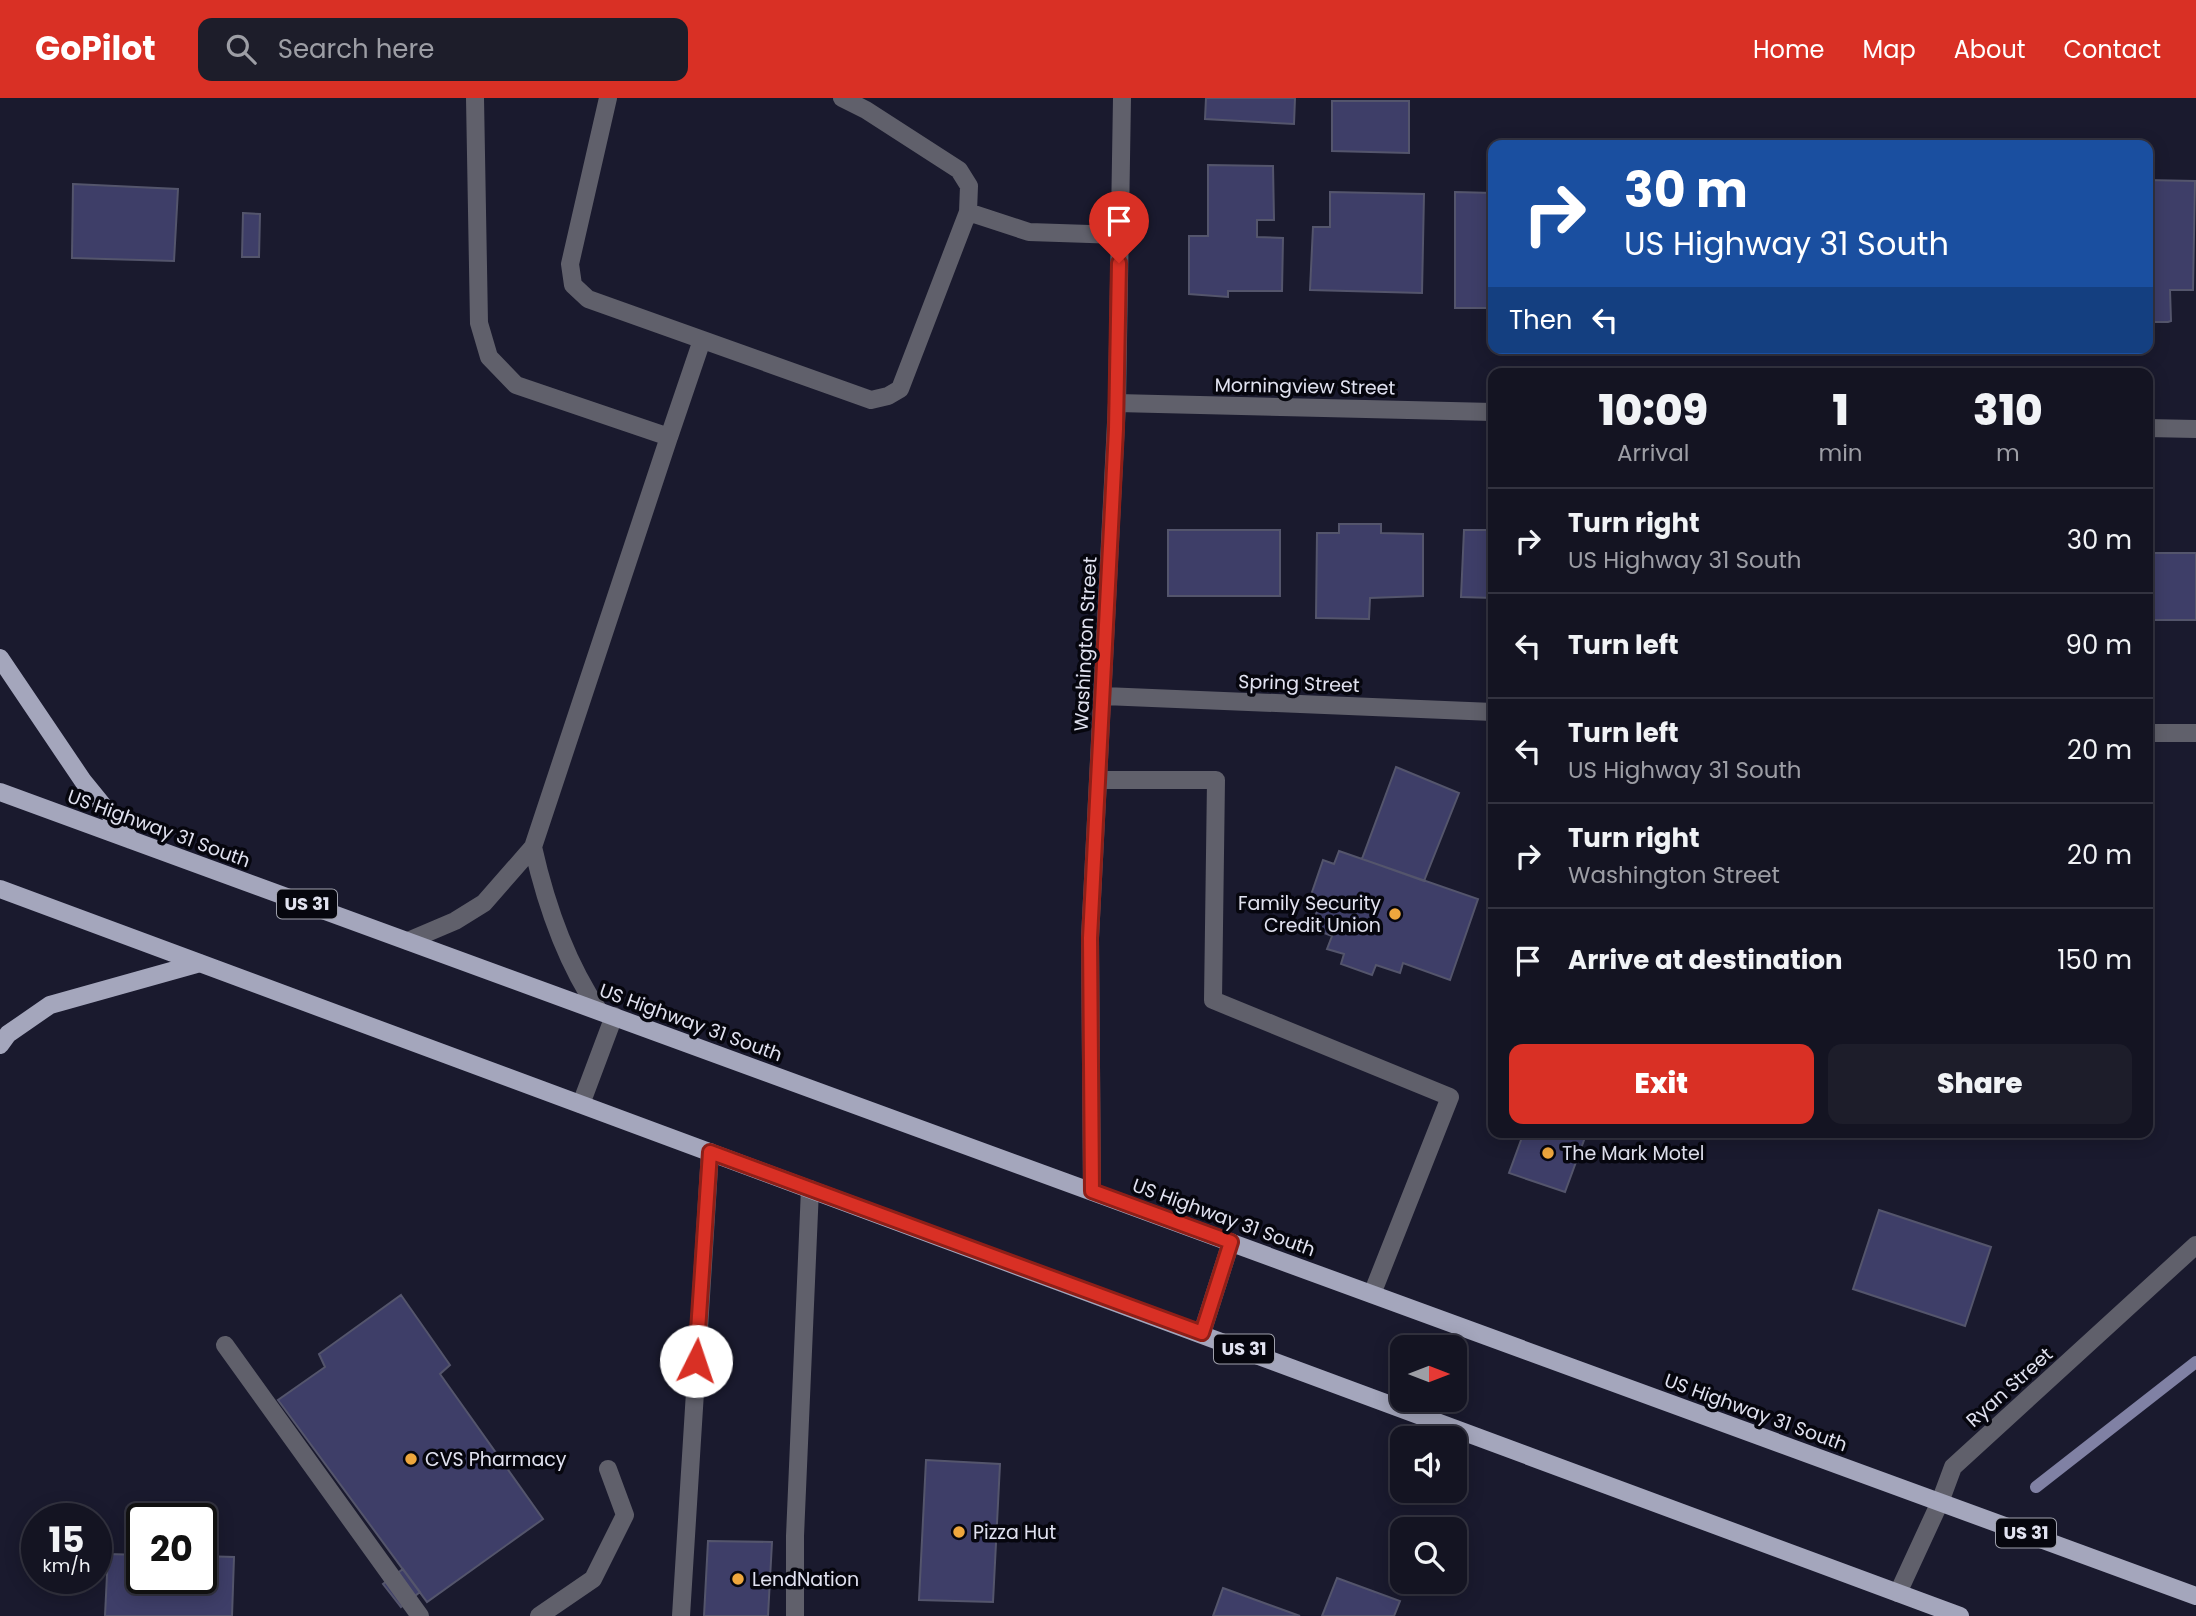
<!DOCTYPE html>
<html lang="en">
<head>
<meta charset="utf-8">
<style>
  :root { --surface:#141422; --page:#1d1d2a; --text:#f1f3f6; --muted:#9d9ea5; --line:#333340; --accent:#d93025 }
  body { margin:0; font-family:Poppins,sans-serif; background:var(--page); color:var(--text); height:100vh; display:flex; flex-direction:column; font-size:26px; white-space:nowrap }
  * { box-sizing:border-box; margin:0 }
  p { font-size:23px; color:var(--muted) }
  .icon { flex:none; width:38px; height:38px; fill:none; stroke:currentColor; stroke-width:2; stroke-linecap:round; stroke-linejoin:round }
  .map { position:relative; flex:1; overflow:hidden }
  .drawer { position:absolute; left:1488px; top:270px; width:665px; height:770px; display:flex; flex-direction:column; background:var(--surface); border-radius:14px; box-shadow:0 4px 18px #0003,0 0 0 2px var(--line) }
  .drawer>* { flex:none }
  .guide { position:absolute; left:1488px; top:42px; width:665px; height:214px; border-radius:14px; box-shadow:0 4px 18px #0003,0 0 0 2px var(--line); background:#1a4fa0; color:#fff; overflow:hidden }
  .needle { width:46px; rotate:90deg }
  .tools { position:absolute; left:1390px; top:1237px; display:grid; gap:14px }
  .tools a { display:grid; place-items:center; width:77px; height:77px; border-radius:14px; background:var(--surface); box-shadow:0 4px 18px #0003,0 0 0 2px var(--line); font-size:35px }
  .speed { position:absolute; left:21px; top:1405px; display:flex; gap:14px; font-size:35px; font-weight:700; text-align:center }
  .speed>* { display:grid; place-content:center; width:91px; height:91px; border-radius:50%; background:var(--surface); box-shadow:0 4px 18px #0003,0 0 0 2px var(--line); line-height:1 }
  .speed small { font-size:18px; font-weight:400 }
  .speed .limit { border:4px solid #111; border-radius:10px; background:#fff; color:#111 }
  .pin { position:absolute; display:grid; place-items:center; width:60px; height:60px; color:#fff; margin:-72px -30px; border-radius:50% 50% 50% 0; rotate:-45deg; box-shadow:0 0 7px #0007 }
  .pin .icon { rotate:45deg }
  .me { position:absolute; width:77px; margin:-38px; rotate:4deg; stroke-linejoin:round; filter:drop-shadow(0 0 5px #0008) }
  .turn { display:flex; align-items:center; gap:24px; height:147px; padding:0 21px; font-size:32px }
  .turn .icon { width:91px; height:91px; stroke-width:2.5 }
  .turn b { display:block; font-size:49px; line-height:60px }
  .then { display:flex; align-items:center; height:66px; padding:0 21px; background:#0003; gap:14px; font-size:26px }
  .eta { display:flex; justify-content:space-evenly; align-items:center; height:119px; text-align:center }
  .eta b { font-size:42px; font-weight:800; line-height:49px }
  .cta { display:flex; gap:14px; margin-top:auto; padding:14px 21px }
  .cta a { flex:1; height:80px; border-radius:14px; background:var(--accent); color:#fff; font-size:28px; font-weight:800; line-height:80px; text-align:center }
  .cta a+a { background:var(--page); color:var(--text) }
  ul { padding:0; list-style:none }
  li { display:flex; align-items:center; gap:21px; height:105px; padding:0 21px; border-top:2px solid var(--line) }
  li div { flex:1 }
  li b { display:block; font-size:26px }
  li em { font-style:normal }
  header { display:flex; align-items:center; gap:42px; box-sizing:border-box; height:98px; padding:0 35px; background:var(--accent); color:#fff }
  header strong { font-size:33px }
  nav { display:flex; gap:38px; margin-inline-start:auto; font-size:24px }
  .search { width:490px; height:63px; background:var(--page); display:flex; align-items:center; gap:18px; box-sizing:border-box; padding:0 24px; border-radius:14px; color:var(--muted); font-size:26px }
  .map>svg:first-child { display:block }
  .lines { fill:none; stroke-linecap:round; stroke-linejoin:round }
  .stream { stroke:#8081a4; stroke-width:12 }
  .building { fill:#3e3e68; stroke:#54556c; stroke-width:2 }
  .minor { stroke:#60606b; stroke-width:18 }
  .major { stroke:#a4a6bc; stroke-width:18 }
  .route-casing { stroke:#8d1f18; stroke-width:18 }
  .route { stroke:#d93025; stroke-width:12 }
  .poi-dot { fill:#efa73d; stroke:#06060e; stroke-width:2.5 }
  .labels { text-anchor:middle; stroke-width:7; stroke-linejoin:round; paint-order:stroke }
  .shield { fill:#06060e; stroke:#9fa0ac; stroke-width:2 }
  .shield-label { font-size:18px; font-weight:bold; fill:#e1e2f0 }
  .street-label { font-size:19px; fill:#e1e2f0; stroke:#06060e }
  .poi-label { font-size:19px; fill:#e1e2f0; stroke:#06060e; text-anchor:start }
</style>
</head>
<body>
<header>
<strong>GoPilot</strong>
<div class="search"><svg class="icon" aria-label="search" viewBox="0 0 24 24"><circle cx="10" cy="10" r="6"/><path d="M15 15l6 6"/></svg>Search here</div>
<nav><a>Home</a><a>Map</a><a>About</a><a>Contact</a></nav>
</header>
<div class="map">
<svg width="2196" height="1518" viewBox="0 0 2196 1518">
  <rect width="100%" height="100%" fill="#1a1a2e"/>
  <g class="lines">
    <path class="stream" d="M2036 1389 2196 1264"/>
  </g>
  <path class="building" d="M1206 0H1295L1294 26 1205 21Z
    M1332 3H1409V55L1332 53Z
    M1208 67 1273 68 1274 122H1257V139L1283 140 1282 193H1228V199L1189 196V138H1208Z
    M2147 82 2195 83 2193 192H2170L2171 223 2168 224H2147Z
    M73 86 178 91 174 163 72 160Z
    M1330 94 1424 96 1422 195 1310 192 1313 129H1330Z
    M1455 94 1493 95V210H1455Z
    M243 115 260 116 259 159H242Z
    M1489 425H1493V500L1461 499 1464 432H1488Z
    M1339 426H1381V435L1423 436V498L1370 500 1369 521 1316 520 1317 435H1339Z
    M1168 432H1280V498H1168Z
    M2147 455H2196V522H2147Z
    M1396 669 1459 695 1424 783 1362 761Z
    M1339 753 1478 801 1450 882 1403 865 1400 875 1376 867 1372 877 1341 866 1344 856 1327 851 1332 838 1311 830 1322 800 1311 797 1323 762 1334 766Z
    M1524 1034H1587L1565 1094 1509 1075Z
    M1879 1112 1991 1149 1965 1228 1853 1191Z
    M401 1197 450 1267 440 1276 543 1421 427 1504 278 1302 325 1269 319 1256Z
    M926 1362 1000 1366 993 1504 919 1502Z
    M708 1443 772 1444 768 1518H704Z
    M108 1456 142 1457V1480H201V1458L234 1459 232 1518H105Z
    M403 1471 420 1494 401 1509 383 1486Z
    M1337 1480 1400 1503 1394 1518H1322Z
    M1223 1490 1300 1518H1213Z"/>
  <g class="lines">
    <path class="minor" d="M475 0 479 225 489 259 516 287 669 339 533 749
      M608 0 570 166 573 187 588 201 871 302 888 298 900 291 968 114 969 88 959 72 866 12 842 0
      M968 114 1029 134 1120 137
      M1117 305 1493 314
      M2147 330 2196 331
      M669 339 702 242
      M1104 598 1493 614
      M2147 635H2196
      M1099 682H1216L1213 902 1450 999 1372 1196
      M408 843 455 823 484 805 533 749C546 807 565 863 599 913
      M581 1006 614 918
      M1092 1093 1090 840 1117 305 1122 0
      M1202 1235 1231 1144
      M225 1247 420 1518
      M1898 1495 1940 1404 1953 1369 2196 1147
      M539 1518 593 1481 625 1417 608 1371
      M681 1518 710 1054
      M795 1518V1438L810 1091"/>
    <path class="major" d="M0 560 83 683 131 742
      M0 694 2196 1498
      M0 791 1960 1518
      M0 947 8 936 50 907 200 865"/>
  </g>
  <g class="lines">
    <g class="route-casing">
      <path id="route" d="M696 1263 710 1054 1202 1235 1231 1144 1092 1093 1090 840 1116 331 1119 165"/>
    </g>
    <use href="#route" class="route"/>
  </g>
  <g class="poi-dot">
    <circle cx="1395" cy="816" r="7"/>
    <circle cx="1548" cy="1055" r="7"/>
    <circle cx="411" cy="1361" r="7"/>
    <circle cx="959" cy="1434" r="7"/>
    <circle cx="738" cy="1481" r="7"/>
  </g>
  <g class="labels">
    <g class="shield">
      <rect x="277" y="791.5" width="60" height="29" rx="5"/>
      <rect x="1214" y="1236.5" width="60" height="29" rx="5"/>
      <rect x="1996" y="1420.5" width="60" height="29" rx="5"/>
    </g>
    <g class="shield-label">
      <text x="307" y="812">US 31</text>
      <text x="1244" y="1257">US 31</text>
      <text x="2026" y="1441">US 31</text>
    </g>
    <g class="street-label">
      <text transform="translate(1305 288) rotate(1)" y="7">Morningview Street</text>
      <text transform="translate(1085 546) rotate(-87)" y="7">Washington Street</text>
      <text transform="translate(1299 585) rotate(2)" y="7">Spring Street</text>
      <text transform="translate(159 730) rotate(20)" y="7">US Highway 31 South</text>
      <text transform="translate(691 924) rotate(20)" y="7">US Highway 31 South</text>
      <text transform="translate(1224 1119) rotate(20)" y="7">US Highway 31 South</text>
      <text transform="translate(2009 1289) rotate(-42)" y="7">Ryan Street</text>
      <text transform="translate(1756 1314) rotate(20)" y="7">US Highway 31 South</text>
    </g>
    <g class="poi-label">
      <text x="1381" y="812" text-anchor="end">Family Security<tspan x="1381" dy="22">Credit Union</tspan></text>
      <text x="1562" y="1062">The Mark Motel</text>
      <text x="425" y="1368">CVS Pharmacy</text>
      <text x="973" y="1441">Pizza Hut</text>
      <text x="752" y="1488">LendNation</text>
    </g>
  </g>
</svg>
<div class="tools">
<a><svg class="needle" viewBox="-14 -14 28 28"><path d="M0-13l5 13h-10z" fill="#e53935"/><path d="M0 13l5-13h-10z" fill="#9d9ea5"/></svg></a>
<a><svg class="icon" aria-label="sound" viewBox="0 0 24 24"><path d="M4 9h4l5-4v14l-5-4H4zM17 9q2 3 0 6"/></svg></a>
<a><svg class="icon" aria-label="search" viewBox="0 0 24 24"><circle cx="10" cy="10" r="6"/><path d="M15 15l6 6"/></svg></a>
</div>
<div class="speed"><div>15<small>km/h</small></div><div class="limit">20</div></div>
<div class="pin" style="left:1119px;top:165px;background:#d93025"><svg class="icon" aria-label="arrive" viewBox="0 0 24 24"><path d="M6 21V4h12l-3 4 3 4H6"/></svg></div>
<svg class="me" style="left:696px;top:1263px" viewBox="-20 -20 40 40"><circle r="19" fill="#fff"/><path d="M0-13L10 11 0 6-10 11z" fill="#d93025"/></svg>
<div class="guide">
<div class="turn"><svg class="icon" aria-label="right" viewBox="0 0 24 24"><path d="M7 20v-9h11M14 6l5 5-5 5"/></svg><div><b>30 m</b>US Highway 31 South</div></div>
<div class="then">Then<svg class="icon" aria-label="left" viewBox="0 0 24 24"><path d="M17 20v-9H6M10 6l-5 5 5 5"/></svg></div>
</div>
<section class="drawer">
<div class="eta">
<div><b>10:09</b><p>Arrival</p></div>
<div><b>1</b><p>min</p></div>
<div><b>310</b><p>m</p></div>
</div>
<ul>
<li><svg class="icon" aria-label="right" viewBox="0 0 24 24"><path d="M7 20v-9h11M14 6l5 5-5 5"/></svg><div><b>Turn right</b><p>US Highway 31 South</p></div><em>30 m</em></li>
<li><svg class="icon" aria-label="left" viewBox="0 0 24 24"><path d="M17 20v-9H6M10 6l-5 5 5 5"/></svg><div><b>Turn left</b></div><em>90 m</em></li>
<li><svg class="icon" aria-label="left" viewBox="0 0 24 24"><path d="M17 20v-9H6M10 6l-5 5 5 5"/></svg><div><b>Turn left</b><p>US Highway 31 South</p></div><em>20 m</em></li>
<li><svg class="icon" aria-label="right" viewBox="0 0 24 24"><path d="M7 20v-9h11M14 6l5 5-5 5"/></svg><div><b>Turn right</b><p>Washington Street</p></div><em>20 m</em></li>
<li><svg class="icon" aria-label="arrive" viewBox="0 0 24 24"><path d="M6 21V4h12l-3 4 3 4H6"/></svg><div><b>Arrive at destination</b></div><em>150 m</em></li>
</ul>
<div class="cta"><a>Exit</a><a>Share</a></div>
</section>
</div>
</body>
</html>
